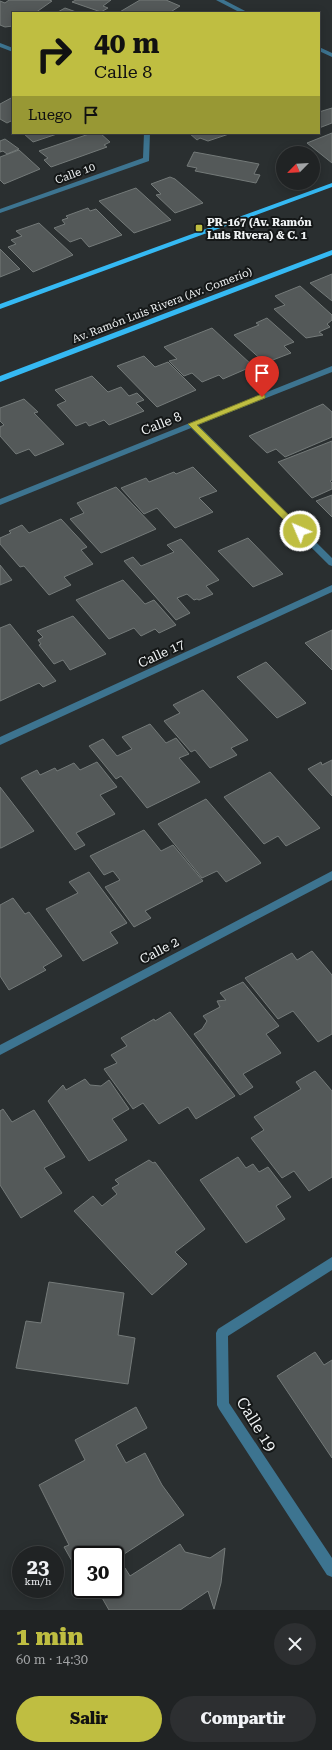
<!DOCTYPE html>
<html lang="es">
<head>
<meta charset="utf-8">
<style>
  :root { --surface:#202324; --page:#2d2f31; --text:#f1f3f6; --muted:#a2a4a6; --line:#3d4041; --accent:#bfbe41 }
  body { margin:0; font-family:"Roboto Serif",serif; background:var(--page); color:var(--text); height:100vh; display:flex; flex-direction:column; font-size:15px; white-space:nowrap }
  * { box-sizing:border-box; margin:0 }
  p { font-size:13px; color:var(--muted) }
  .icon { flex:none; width:22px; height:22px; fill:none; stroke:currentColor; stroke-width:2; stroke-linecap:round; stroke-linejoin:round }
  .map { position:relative; height:1610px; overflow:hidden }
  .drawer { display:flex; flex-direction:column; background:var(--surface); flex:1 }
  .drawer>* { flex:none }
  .hud { position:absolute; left:12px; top:12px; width:308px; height:122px; border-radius:0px; box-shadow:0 2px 10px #0003,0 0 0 1px var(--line); background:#bfbe41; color:#111; overflow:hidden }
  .needle { width:26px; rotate:246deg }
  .controls { position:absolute; left:276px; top:146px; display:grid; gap:8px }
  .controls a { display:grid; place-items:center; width:44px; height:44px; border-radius:50%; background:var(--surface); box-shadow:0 2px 10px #0003,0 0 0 1px var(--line); font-size:20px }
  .speed { position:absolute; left:12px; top:1546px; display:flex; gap:8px; font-size:20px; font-weight:700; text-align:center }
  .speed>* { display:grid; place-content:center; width:52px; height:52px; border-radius:50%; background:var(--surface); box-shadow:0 2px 10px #0003,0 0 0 1px var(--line); line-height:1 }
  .speed small { font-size:10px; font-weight:400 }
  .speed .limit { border:2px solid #111; border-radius:6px; background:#fff; color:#111 }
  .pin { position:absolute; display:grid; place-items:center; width:34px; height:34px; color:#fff; margin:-41px -17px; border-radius:50% 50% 50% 0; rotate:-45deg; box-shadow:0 0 4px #0007 }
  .pin .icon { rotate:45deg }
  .me { position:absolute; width:44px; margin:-22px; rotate:315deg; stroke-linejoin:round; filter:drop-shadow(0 0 3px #0008) }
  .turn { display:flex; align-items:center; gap:14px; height:84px; padding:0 16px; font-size:18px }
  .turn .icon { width:52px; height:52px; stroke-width:2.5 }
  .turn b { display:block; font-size:28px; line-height:34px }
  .then { display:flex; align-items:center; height:38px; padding:0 16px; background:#0003; gap:8px; font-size:15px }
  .round { display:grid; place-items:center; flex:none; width:42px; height:42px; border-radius:21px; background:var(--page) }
  .overview { display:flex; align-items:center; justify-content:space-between; height:68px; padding:0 16px }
  h1 { font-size:24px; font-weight:800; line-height:30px; color:var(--accent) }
  .primary-button { display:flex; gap:8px; margin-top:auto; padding:8px 16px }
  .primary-button a { flex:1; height:46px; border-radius:24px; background:var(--accent); color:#111; font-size:16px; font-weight:800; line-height:46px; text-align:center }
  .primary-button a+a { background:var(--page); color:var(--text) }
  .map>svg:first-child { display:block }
  .building { fill:#545959; stroke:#747a79 }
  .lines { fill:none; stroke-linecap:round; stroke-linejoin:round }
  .street { fill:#3d7490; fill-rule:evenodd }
  .primary { fill:#35b9f3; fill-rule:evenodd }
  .route { fill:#bfbe41; stroke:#7c7c2a }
  .poi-dot { fill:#bfbe41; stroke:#141717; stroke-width:1.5 }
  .labels { text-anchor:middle; stroke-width:4; stroke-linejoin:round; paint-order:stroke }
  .far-street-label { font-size:11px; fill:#f1f4f5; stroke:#141717 }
  .far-poi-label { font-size:11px; font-weight:bold; fill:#f1f4f5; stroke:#141717; text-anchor:start }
  .street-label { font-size:13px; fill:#f1f4f5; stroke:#141717 }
  .near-street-label { font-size:16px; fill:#f1f4f5; stroke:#141717 }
</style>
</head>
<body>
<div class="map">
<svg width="332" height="1610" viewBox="0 0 332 1610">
  <rect width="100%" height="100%" fill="#2a2f30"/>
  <path class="building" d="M9 0H49L52 1 35 13H13V26L5 27 0 25V1L5 3Z
    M76 0H111L103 6 108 8 101 12 72 2Z
    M140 0H166L180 6 169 13H118Z
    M65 8 79 13H56Z
    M13 97V120L7 123 0 119V104Z
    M332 108V123L319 128V112Z
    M23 133H60L33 142Z
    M92 133H100L110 142 104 145 107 147 51 167 44 160 48 158 39 151Z
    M189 133H232L208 141 200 138 197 140Z
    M332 133V163L307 143Z
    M5 139 19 149 7 154 3 151 0 152V141Z
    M19 150 40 169 4 184 0 180V157Z
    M194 152 259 164 254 174 260 175 256 183 195 171 197 168 187 166Z
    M170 177 175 179 203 203 175 213 156 195 161 194 151 184Z
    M136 188 171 220 134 233 99 201Z
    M88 208 90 211 96 209 122 235 89 247 81 238 70 242 54 228 65 224 62 220 68 218 66 216Z
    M39 223 73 255 33 272 8 247 16 244 11 240 22 236 16 231Z
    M0 249 20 269 0 277Z
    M332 274V301L310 283Z
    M300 286 332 315V320L327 324 330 327 319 332 323 335 306 338 274 309 285 305 275 296Z
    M267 318 294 342 284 346 291 353 265 363 234 335 259 325 256 323Z
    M212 328 253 366 223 379 219 375 202 382 192 373 184 376 169 361 177 359 164 347Z
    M144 356 155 367 168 362 196 390 157 407 117 366Z
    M92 376 108 392 121 387 129 396 137 393 144 400 136 403 144 411 109 425 104 420 89 426 86 422 76 426 57 405 66 401 55 390Z
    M24 399 38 412 34 413 64 444 35 456 29 449 16 454 0 436V427L4 425 0 421V408Z
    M323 404 332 412V437L285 457 276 449 267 453 249 436Z
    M332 441V480L330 481 332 483V489L312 498 278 462Z
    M193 467 217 491 199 498 213 512 175 528 157 508 144 514 121 488 146 478 149 482 174 472 176 474Z
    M116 487 156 529 101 553 70 519 84 513 77 503Z
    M332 495V517L316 501Z
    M61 519 87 547 81 550 93 564 64 577 71 585 49 595 24 566 20 567 0 544V538L11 533 9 531 22 525 29 533Z
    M248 538 283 574 253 587 218 551Z
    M181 539 219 580 206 586 213 594 199 600 197 599 194 600 187 594 177 598 190 613 176 620 124 561 133 557 141 566 174 552 167 545Z
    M0 565 12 580 0 585Z
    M123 580 145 604 154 600 176 625 159 633 155 629 141 636 134 628 109 639 76 600Z
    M73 616 106 654 70 670 63 660 54 664 39 645 41 644 38 640 43 637 37 631Z
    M10 624 56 681 43 687 39 683 0 701V628Z
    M332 630V670L305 643Z
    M266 662 306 703 277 718 237 677Z
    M203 690 248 740 231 748 237 755 210 768 195 750 191 752 164 721 180 713 173 705Z
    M150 724 166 743 176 738 189 754 179 758 200 782 147 808 121 776 116 779 89 746 103 739 117 756 132 749 122 737Z
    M332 760V796L308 769 321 762 322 765Z
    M97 762 117 787 100 795 115 814 76 833 85 845 75 850 21 778 37 770 40 775 55 768 57 771 74 763 80 770Z
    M270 772 320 828 286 846 278 836 264 844 224 797Z
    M0 787 34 831 1 848H0Z
    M206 799 261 863 226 882 217 871 202 878 158 824Z
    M144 830 161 851 173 845 203 881 145 911 151 918 134 927 105 887 120 880 113 871 104 875 90 856Z
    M89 872 127 923 110 932 118 943 83 961 46 909 78 893 69 882Z
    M13 898 25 914 29 912 62 956 43 967 46 970 9 990 0 976V905Z
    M312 951 332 975V1034L318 1042 293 1011 278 1019 245 978 292 953 297 960Z
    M243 982 279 1026 266 1034 281 1053 243 1074 253 1087 240 1095 194 1034 202 1029 207 1021 203 1016 220 1007 217 1001 226 1000 220 993Z
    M170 1012 235 1096 196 1119 188 1107 159 1124 143 1103 133 1109 104 1069 117 1063 111 1055 127 1046 121 1038 154 1019 155 1021Z
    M315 1071 332 1091V1177L309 1191 294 1171 282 1178 251 1138 264 1130 254 1117 301 1089 296 1082Z
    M85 1079 90 1085 101 1086 109 1080 129 1109 112 1119 127 1140 89 1161 48 1101 63 1085 66 1090Z
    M3 1109 12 1122 34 1110 65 1157 44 1168 62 1193 21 1218 0 1185V1111Z
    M238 1157 246 1168 253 1164 259 1172 268 1167 291 1197 276 1206 285 1219 246 1243 200 1180Z
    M149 1160 153 1163 155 1162 205 1229 175 1252 187 1264 152 1295 74 1211 93 1196 102 1206 117 1194 112 1188 119 1184 115 1180Z
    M49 1282 124 1293 118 1335 135 1338 128 1384 16 1368 26 1321 41 1323Z
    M315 1352 324 1365 332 1360V1458L277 1376Z
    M136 1407 147 1428 116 1445 126 1463 145 1453 162 1485 184 1515 115 1560V1555H81V1577L64 1547 69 1545 39 1485 85 1460 75 1440Z
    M180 1544 185 1552 210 1558 225 1548 221 1583 214 1609 208 1591 180 1610H109L97 1589H115V1575L125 1568 130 1576Z"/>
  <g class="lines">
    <path class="street" d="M216 0H224L249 13H241Z
      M0 43 13 48V52L0 47Z
      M319 47 332 53V57L319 51Z
      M144 133H150L149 161 0 213V209L143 158Z
      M332 366V372L198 425 332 558V566L329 565 191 428 0 505V499Z
      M332 585V592L0 745V737Z
      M332 871V880L0 1055V1045Z
      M332 1257V1270L228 1336 229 1403 332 1558V1577L327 1575 219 1409 217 1405 216 1333 218 1329Z"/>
    <path class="primary" d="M332 183V187L0 309V304Z
      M332 250V255L0 382V376Z"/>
  </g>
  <path class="route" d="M262 394 265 395V398L197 425 303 529 304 531 300 534 297 533 188 424Z"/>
  <rect class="poi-dot" x="195" y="224" width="8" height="8" rx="2"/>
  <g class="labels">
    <g class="far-street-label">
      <text transform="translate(75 173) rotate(-20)" y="4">Calle 10</text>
      <text transform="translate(162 305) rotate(-21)" y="4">Av. Ramón Luis Rivera (Av. Comerío)</text>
    </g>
    <g class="far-poi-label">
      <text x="207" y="226">PR-167 (Av. Ramón<tspan x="207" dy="13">Luis Rivera) &amp; C. 1</tspan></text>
    </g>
    <g class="street-label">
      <text transform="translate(161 423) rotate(-22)" y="5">Calle 8</text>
      <text transform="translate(161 653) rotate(-25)" y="5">Calle 17</text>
      <text transform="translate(159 950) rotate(-28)" y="5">Calle 2</text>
    </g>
    <g class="near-street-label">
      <text transform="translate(257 1424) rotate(58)" y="6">Calle 19</text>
    </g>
  </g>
</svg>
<div class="controls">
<a><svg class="needle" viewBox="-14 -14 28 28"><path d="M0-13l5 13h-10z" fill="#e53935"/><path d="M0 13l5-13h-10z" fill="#a2a4a6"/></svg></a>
</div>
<div class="speed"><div>23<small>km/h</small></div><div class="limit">30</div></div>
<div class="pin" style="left:262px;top:397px;background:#d93025"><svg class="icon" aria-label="arrive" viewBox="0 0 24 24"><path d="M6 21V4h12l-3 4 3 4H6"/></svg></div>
<svg class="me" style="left:300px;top:531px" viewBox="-20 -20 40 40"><circle r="17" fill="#bfbe41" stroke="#fff" stroke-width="3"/><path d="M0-11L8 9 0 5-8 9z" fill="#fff"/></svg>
<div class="hud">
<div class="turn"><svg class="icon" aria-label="right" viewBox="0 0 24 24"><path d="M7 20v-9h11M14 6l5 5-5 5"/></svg><div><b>40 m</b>Calle 8</div></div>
<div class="then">Luego<svg class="icon" aria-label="arrive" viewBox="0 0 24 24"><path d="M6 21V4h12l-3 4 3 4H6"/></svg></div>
</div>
</div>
<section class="drawer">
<div class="overview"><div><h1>1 min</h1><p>60 m · 14:30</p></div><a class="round"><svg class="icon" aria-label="close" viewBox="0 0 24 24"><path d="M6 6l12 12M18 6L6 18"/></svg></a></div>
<div class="primary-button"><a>Salir</a><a>Compartir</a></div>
</section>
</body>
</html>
